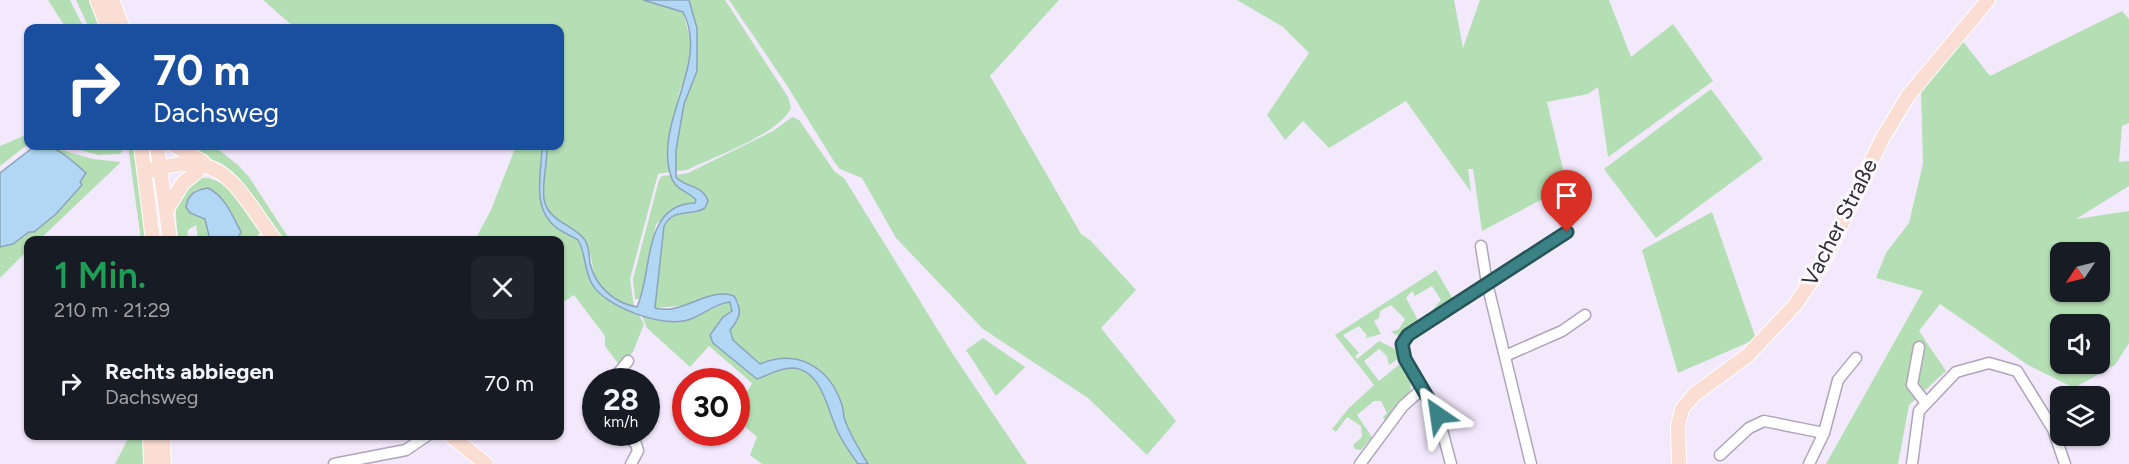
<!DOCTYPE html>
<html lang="de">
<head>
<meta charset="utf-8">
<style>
  :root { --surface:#171b24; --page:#20242c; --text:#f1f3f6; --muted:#9ea1a6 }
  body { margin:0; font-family:Figtree,sans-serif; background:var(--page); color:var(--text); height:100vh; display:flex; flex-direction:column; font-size:22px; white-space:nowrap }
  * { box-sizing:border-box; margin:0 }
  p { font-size:20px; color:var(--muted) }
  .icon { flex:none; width:33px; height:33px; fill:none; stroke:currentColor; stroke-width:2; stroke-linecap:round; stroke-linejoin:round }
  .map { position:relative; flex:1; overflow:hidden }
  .drawer { position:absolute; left:24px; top:236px; width:540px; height:204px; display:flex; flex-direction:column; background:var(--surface); border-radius:12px; box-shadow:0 2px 4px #0004 }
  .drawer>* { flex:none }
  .banner { position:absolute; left:24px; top:24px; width:540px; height:126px; border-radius:12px; box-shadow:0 2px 4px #0004; background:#1a4fa0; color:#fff; overflow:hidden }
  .needle { width:39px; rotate:235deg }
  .buttons { position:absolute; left:2050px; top:242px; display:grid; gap:12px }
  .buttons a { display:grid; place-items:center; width:60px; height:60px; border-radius:12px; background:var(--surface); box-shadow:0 2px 4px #0004; font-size:30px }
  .speed { position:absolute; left:582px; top:368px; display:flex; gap:12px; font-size:30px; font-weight:700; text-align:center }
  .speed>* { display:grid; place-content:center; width:78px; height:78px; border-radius:50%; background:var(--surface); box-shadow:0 2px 4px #0004; line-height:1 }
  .speed small { font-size:15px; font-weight:400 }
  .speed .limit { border:9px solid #d22; background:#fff; color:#111 }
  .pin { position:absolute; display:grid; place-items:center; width:51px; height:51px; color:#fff; margin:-62px -26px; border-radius:50% 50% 50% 0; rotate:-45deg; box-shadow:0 0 6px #0007 }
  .pin .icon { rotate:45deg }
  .me { position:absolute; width:66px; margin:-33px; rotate:328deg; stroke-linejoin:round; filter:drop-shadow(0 0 4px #0008) }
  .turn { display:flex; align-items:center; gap:21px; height:126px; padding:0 30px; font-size:27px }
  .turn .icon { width:78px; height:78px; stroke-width:2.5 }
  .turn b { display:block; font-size:42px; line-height:51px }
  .round { display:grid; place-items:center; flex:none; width:63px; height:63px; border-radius:12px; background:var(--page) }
  .headline { display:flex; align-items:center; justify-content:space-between; height:102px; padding:0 30px }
  h1 { font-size:36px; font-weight:600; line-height:45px; color:#1e9e55 }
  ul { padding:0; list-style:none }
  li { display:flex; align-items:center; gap:18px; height:90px; padding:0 30px }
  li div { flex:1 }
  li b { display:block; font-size:22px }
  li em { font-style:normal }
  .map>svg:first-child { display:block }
  .green { fill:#b4deb3; fill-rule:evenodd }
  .water { fill:#b2d7f4; stroke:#8ba4bb; stroke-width:1.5 }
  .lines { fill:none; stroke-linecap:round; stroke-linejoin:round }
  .minor-casing { stroke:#afa4bb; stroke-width:13 }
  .major-casing { stroke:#fff; stroke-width:16 }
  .minor { stroke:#fff; stroke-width:10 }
  .major { stroke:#faddd3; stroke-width:14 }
  .route-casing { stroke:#265457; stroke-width:15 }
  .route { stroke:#3a8286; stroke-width:10 }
  .labels { text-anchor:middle; stroke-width:6; stroke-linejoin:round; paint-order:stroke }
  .street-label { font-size:22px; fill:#302c35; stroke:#fcfaff }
</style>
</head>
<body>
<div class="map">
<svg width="2129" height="464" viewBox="0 0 2129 464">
  <rect width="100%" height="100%" fill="#f3e9fd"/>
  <path class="green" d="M48 0H70L84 28H66Z
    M76 0H90L102 28H89Z
    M263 0H643L683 12 691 42 690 66 679 93 668 153 671 172 658 174 630 279 634 307C622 305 607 295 599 285 591 274 594 260 588 250 578 230 551 223 545 201 540 183 550 164 546 146H560V28H295Z
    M689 0H725L788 97 791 108C778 135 715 156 687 170L676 171V150L684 104 697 71V28Z
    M729 0H1059L990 76 1081 234 1091 241 1136 290 1101 328 1176 421 1147 455 1088 398 983 329 896 238 862 178 840 169 835 163 786 84Z
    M1237 0H1454L1463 48 1480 0H1609L1631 57 1673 24 1713 81 1608 157 1598 87 1588 94 1547 102 1567 186 1482 231 1473 169H1468L1471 192 1406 101 1329 148 1303 121 1285 140 1267 115 1309 53 1283 27Z
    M2122 11 2129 19V123L2122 126 2119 162 2129 161V186L2076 219 2129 211V343L2115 365 2074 388 2028 365 1940 304 1919 331 1946 371 1909 405 1898 464H1826L1923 291 1876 278 1886 253 1909 223 1923 164 1921 88 1961 39 1990 76ZM2061 252H2100V291H2061ZM2061 324H2100V363H2061Z
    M1711 89 1763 159 1656 238 1604 169Z
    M792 117 799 120 835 172 844 178 952 353 1027 464H868C860 451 852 438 846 424 843 418 844 411 842 405 831 369 797 347 760 364L733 340 730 330 738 320 739 303 734 296H715L690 305 655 308 664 227C674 207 691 218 705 208L692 185 680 182 676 175 688 173 773 131Z
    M28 134V144L0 166V146Z
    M47 146 93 159 121 162 39 240H28V250L0 278V247C27 241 69 197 86 174L70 158Z
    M67 146H122L123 150 120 154 98 155Z
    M128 146H137L149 240H141Z
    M181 146H214L238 165 249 177 290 240H280L234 175 222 164Z
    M516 146H542C541 195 531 210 578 240L593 286 618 306 639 315 644 324 633 352 620 366 605 346V336L574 295 560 304V240H475L491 210Z
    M671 175 682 190 696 199 695 203H686L656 224 642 295 639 299H635L633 279 659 180 662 176Z
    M199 178C228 175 246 210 262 230L257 236 259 240H237L240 238 215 191 208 188 195 190 190 212 205 219 210 240H198L196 225 188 230 187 240H178C176 204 169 201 199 178Z
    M1712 212 1756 339 1678 373 1642 250Z
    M1436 270 1454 301 1426 318 1441 300 1432 286 1415 296 1412 291 1406 298 1419 322 1399 336 1391 332 1399 329 1405 319 1391 305 1380 311 1379 318 1374 321 1381 334 1366 338 1367 335 1359 326 1343 335 1359 353 1355 356 1357 359 1379 341 1395 349 1399 358 1389 365 1387 356 1379 349 1364 361 1379 381 1401 363C1421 395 1408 395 1385 422L1383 417 1387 413 1381 401H1374L1357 415 1372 437 1361 450 1355 449 1353 445 1362 437 1361 426 1347 417 1336 432 1332 429 1349 408 1374 385 1335 335Z
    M730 302 732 311 723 317 716 346 757 378C768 375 780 368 792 368 824 369 828 416 840 436 845 446 852 455 858 464H762L750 455 757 437 737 420V410L752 383 709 346 690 367 647 328 642 316 681 321Z
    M983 338 1025 367 996 396 966 350Z
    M130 435H146V464H115Z"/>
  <path class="water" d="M643 0H689L697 28V71L684 104 676 150V177C685 188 702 184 708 201L705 208C691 217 674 207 664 226L655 308C681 316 710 286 734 296 743 311 740 318 730 330L733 340 760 364C798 348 830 368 842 405 844 411 843 418 846 423 852 438 860 451 868 464H858C852 455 845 446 840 436 828 416 824 369 792 368 780 368 768 375 757 379L713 343 710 335 723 317 732 311 730 302C714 304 703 315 688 320 663 328 605 307 592 284 584 270 586 254 578 240 572 236 564 233 558 229 530 209 542 174 542 146L547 148C547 165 542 182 544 199 548 222 573 224 585 240 589 247 589 255 590 263 595 286 614 303 637 307 653 272 642 204 695 203L696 200C689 191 677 191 672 179 651 124 711 65 683 12Z
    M35 146C57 144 71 160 86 173L80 182 82 185 56 214 34 232H29L13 244 0 247V173Z
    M208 188C225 196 232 215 241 232L237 240H210L205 219 190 213 186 207C188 194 195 190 208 188Z"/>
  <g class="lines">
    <g class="minor-casing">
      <path id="minor" d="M1481 246 1487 283 1531 464
        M1919 347 1912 385 1926 403
        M1505 356 1562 331 1585 315
        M612 381 628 361
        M623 432 636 444 638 451 631 464
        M1720 455 1749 428 1764 421 1824 433
        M334 464 406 450 428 435
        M1360 464 1403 406 1422 389
        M1451 464 1438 415 1405 359 1402 344 1408 335 1567 232
        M1809 464 1824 433 1838 380 1856 358
        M1912 464 1919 411 1956 372 1989 363 2017 371 2053 429 2065 464"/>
    </g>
    <g class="major-casing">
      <path id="major" d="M97 0 108 28
        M112 0 123 28
        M141 146 153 240
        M157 146 170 240
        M175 146 203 162
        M146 172C224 146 234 185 275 240
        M167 209 183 183 197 172
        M150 435 151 464
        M163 435 164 464
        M450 435 486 464
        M1679 464 1678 426 1682 409 1695 394 1748 355 1795 305 1823 263 1882 139 1908 96 1988 0"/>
    </g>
    <use href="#minor" class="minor"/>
    <use href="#major" class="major"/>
  </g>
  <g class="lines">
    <g class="route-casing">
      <path id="route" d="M1438 415 1405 359 1402 344 1408 335 1567 232"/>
    </g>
    <use href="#route" class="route"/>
  </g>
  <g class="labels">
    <g class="street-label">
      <text transform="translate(1839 222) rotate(-63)" y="8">Vacher Straße</text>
    </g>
  </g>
</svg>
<div class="buttons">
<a><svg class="needle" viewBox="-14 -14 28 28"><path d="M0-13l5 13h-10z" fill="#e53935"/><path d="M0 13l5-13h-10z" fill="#9ea1a6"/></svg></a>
<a><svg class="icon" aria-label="sound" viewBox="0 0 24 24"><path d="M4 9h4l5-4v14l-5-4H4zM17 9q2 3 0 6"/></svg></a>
<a><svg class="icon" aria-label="layers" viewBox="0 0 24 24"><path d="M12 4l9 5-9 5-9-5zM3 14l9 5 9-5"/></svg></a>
</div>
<div class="speed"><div>28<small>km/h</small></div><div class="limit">30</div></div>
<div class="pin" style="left:1567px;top:232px;background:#d93025"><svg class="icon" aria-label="arrive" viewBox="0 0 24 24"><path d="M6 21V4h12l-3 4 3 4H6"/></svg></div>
<svg class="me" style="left:1438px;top:415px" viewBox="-20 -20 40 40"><path d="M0-17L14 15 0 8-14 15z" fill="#3a8286" stroke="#fff" stroke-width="4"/></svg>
<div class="banner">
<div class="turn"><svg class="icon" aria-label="right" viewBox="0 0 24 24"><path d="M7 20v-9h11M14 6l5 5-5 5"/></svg><div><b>70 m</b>Dachsweg</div></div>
</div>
<section class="drawer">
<div class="headline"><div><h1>1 Min.</h1><p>210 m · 21:29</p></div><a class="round"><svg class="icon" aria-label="close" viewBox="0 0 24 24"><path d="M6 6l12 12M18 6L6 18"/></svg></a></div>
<ul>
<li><svg class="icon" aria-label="right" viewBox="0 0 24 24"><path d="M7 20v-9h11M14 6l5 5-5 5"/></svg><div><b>Rechts abbiegen</b><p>Dachsweg</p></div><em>70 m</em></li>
</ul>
</section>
</div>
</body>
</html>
